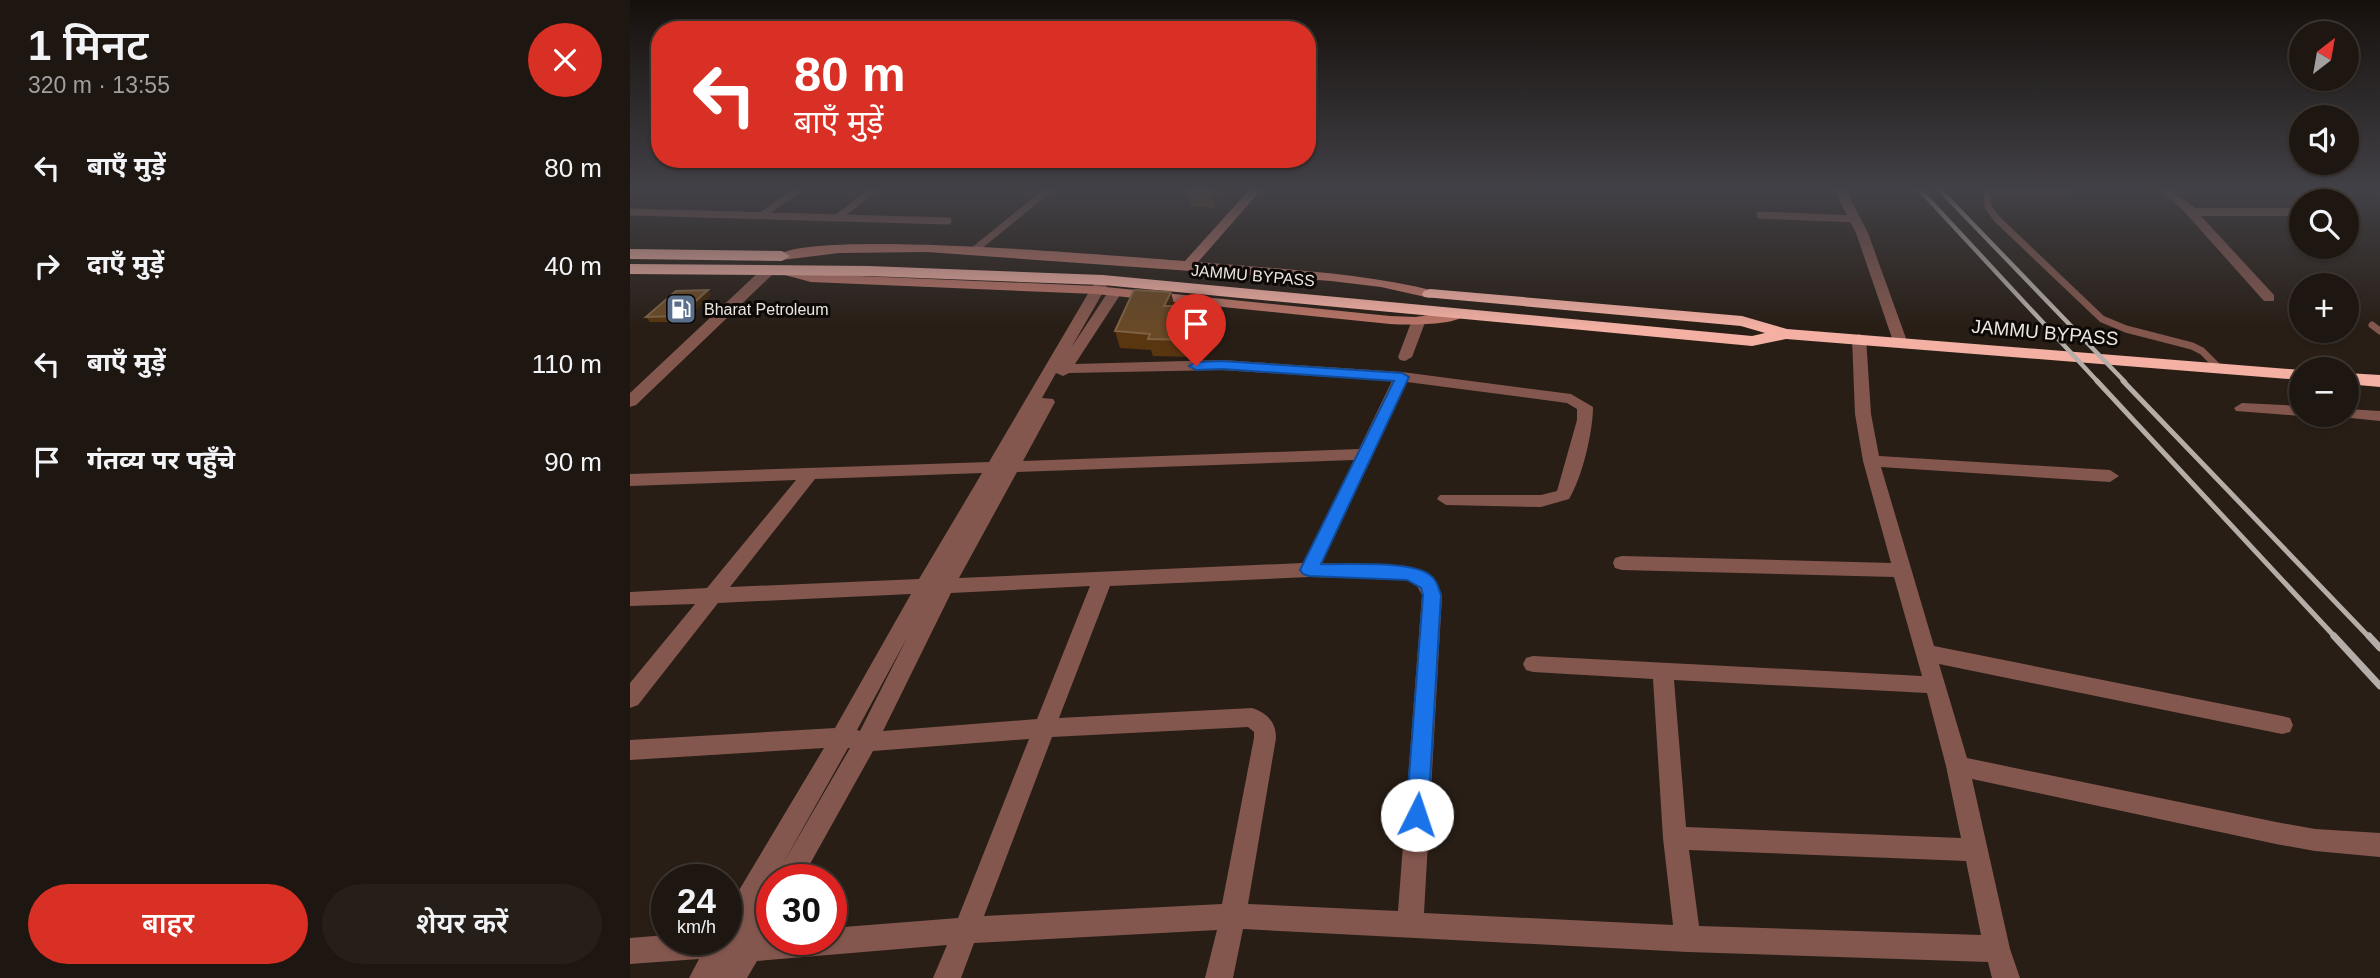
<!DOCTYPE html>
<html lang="hi">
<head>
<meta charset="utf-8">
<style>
  :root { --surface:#1e1610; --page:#261f19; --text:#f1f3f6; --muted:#a19f9f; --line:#3c3530; --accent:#d93025 }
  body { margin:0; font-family:Helvetica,"Noto Sans Devanagari",sans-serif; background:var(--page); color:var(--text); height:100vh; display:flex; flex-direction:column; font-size:26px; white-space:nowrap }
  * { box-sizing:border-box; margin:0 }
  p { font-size:23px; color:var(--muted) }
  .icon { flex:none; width:38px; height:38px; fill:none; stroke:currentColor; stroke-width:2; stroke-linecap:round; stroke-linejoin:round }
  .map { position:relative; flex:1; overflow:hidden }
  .panel { display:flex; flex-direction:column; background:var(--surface); width:630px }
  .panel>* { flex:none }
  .top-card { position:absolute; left:21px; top:21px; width:665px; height:147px; border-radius:28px; box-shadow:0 2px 5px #0004,0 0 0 2px var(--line); background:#d93025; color:#fff; overflow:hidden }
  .needle { width:46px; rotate:31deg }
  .controls { position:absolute; left:1659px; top:21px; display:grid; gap:14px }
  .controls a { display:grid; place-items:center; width:70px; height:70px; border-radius:50%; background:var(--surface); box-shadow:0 2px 5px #0004,0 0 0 2px var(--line); font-size:35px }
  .speed { position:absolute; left:21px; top:864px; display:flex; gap:14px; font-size:35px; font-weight:700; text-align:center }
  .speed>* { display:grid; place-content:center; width:91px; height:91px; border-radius:50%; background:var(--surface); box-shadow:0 2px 5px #0004,0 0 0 2px var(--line); line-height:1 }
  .speed small { font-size:18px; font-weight:400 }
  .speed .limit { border:10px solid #d22; background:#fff; color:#111 }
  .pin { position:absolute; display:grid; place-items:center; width:60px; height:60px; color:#fff; margin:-72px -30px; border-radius:50% 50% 50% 0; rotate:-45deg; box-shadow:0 0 7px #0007 }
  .pin .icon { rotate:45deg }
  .me { position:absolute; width:77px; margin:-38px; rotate:4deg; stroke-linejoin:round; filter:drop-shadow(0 0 5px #0008) }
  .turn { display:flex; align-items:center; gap:24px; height:147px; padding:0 28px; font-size:32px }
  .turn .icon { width:91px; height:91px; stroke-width:2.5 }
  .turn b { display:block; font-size:49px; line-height:60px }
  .round { display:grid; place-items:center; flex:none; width:74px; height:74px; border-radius:37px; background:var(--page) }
  .overview { display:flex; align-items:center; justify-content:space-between; height:119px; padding:0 28px }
  h1 { font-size:42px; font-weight:600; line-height:52px }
  .primary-button { display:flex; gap:14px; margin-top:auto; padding:14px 28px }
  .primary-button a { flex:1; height:80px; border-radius:42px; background:var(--accent); color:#fff; font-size:28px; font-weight:600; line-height:80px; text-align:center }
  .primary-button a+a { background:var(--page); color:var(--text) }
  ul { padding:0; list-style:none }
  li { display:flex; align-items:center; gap:21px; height:98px; padding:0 28px }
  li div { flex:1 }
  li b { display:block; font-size:26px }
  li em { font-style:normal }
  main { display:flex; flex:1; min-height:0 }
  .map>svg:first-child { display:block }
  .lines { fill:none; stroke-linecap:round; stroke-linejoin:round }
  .lane { stroke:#83574e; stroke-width:7 }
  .street { fill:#83574e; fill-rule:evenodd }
  .secondary { fill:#bb7567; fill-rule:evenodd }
  .highway { fill:#f3b0a3; fill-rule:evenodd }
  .rail-far2 { stroke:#b5ada7; stroke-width:4.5 }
  .rail-far1 { stroke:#b5ada7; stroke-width:5 }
  .rail { stroke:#b5ada7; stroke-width:7 }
  .wall { fill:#593610 }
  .shaded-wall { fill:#3f2509 }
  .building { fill:#694926; stroke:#7e6243; stroke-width:2 }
  .route { fill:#1a73e8; stroke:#114b97; stroke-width:2 }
  .labels { text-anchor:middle; stroke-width:6; stroke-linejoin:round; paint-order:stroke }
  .far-street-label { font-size:16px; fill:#ede6e0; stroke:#0d0906 }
  .far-poi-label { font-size:16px; fill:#ede6e0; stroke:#0d0906; text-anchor:start }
  .street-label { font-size:19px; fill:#ede6e0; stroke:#0d0906 }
</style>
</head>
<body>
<main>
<section class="panel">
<div class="overview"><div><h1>1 मिनट</h1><p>320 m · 13:55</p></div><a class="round" style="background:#d93025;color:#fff"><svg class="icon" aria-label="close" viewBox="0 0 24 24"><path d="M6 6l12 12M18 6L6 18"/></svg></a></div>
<ul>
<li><svg class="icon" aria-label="left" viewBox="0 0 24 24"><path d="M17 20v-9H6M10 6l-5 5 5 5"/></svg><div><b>बाएँ मुड़ें</b></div><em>80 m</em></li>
<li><svg class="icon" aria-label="right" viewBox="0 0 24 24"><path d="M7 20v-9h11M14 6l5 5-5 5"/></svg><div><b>दाएँ मुड़ें</b></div><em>40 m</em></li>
<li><svg class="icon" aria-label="left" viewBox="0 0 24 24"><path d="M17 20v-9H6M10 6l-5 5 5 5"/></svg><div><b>बाएँ मुड़ें</b></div><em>110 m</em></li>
<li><svg class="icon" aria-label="arrive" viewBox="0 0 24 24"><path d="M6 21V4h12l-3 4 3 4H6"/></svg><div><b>गंतव्य पर पहुँचे</b></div><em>90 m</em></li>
</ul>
<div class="primary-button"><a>बाहर</a><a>शेयर करें</a></div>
</section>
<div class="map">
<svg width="1750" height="978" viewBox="0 0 1750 978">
  <rect width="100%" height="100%" fill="#281e16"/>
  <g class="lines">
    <path class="lane" d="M1435 190H1363L1357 191 1358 207 1367 219 1472 319 1496 329 1562 346 1572 351 1588 367
      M0 212 318 221
      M132 215 168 190
      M1130 215 1225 219
      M207 218 243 190
      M343 251 418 190
      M1742 325 1750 331"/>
    <path class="street" d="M1204 190H1216L1238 233 1277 341 1275 344 1270 345 1263 341 1226 233Z
      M1528 190H1541L1565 208H1671V216H1571L1644 295V301H1634L1551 208Z
      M138 267 143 268V274L6 405 0 407V393L133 268Z
      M473 276 480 280 441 348 480 289 485 288 492 292 445 364 592 360 772 372 941 394 963 407C963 432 952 478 939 499L911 507 816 505 807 499 810 495H911L927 491 947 420V409L937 403 777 382 692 563 778 566 800 576 812 595 794 913 1043 925 1033 838 1023 679 903 672 896 670 893 664 896 658 903 656 1292 676 1264 577 992 570 985 568 983 563 985 558 992 556 1261 563 1233 461 1225 414 1222 338 1229 334 1236 338 1241 414 1249 456 1480 470 1489 476 1480 482 1251 467 1304 646 1652 716 1660 718 1663 725 1660 732 1652 734 1309 664 1337 758 1646 822 1685 829 1750 833V857L1685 851 1646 844 1342 779 1380 949 1390 978H1362L1358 962 1058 952 613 929 603 978H575L587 930 344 943 331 978H303L317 945 127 961 117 978H59L69 959 0 964V938L37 935V940H96V912L194 748 0 760V740L205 728 281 594 88 603 8 705 0 708V683L65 604 0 606V592L77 588 166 480 0 486V474L359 462 466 280ZM592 370 762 381 729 449 393 461 425 402 423 399 412 398 426 373 433 376 439 373ZM724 460 673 563 329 578 387 472ZM352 473 289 579 100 587 185 479ZM679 577 776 580 787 586 792 595 768 911 618 904 646 738C646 722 637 713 622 708L429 718 480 586ZM460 586 407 719 253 731 321 593ZM278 636 230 731 227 730ZM1044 680 1297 693 1316 766 1331 838 1056 827ZM618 727 624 732V738L592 904 354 916 422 737ZM399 739 328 918 201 928V940H142V894L133 898 148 872 144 880H171L243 751ZM218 748H220L151 867ZM1059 850 1336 861 1351 935 1069 926Z
      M789 316 796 320 782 357 775 361 770 360 768 357 782 320Z
      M1612 403 1671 406V415H1675L1671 416 1606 411 1604 408Z
      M1717 409 1750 411V421L1711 417 1710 415H1717Z"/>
    <path class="secondary" d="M619 190H631L568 262C648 269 727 272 805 291L807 294 800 298 751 287 701 281 297 252 209 253 152 260 146 256C180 228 495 257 555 261Z
      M156 267 182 274 466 286 760 316 786 317 831 310 838 314C824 326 779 325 760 324L466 294 181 282 151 274V268Z"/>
    <path class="highway" d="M0 249 152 251 160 256 152 261 0 259Z
      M0 264 239 266 473 275 1122 336 1135 333 1111 326 794 297 792 294 794 291 800 289 1112 316 1157 329 1671 370V380L1156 339 1122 346 473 285 239 276 0 274Z
      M1717 373 1750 375V387L1717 384Z"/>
    <path class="rail-far2" d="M1290 190 1468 382
      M1310 190 1495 382"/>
    <path class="rail-far1" d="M1467 381 1706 638
      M1493 381 1740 638"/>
    <path class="rail" d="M1704 636 1750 686
      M1739 636 1750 648"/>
  </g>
  <path class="wall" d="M558 190H597L598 193 584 208 560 206 557 191Z
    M78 290 81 295 53 322H20L16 317Z
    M545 306 584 323 568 357 523 356 521 350 490 348 485 331Z"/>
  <path class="shaded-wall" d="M584 190H597L598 193 584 208 581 193Z
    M78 290 81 295 53 322 49 316Z
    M541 292 545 308 534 306Z
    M580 306 584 323 568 357 564 340Z"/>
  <path class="building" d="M558 190H584L581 193 557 191Z
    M78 290 49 316 16 317 46 291Z
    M504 290 541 292 534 306H580L564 340 518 339 520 334 485 331Z"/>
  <linearGradient id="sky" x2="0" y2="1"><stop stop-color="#16100c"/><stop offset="0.58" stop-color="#424147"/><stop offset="1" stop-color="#424147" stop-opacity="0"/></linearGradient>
  <rect width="1750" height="327" fill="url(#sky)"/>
  <path class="route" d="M592 361 772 373 779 377 691 564C717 565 780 560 800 575 807 580 808 587 811 595L798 815 795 822 787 825 780 822 776 815 793 595 791 588 777 580 679 576 673 574 670 570 764 381 592 369 566 370 559 366 566 362Z"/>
  <defs>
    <g id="fuel-square" transform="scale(1.575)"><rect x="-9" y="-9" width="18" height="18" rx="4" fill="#5c6f8a" stroke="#0d0906"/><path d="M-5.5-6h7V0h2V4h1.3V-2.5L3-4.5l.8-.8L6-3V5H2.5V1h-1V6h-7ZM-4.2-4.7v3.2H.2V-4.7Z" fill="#fff"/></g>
  </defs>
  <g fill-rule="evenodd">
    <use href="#fuel-square" x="51" y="309"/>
  </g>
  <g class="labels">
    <g class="far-street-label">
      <text transform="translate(623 275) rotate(5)" y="6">JAMMU BYPASS</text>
    </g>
    <g class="far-poi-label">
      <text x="74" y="315">Bharat Petroleum</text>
    </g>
    <g class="street-label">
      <text transform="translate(1415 332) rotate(5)" y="7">JAMMU BYPASS</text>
    </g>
  </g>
</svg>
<div class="controls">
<a><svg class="needle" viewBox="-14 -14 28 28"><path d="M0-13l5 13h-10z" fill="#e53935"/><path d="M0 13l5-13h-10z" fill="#a19f9f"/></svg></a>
<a><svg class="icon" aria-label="sound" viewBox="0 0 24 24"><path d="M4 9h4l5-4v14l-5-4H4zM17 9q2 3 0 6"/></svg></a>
<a><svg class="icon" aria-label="search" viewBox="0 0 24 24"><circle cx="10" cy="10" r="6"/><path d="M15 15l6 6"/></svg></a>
<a>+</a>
<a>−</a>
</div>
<div class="speed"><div>24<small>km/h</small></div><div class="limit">30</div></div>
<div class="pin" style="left:566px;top:366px;background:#d93025"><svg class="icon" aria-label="arrive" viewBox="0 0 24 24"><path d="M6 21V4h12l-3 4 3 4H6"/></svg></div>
<svg class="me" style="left:787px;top:815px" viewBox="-20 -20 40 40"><circle r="19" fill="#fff"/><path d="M0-13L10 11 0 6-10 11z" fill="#1a73e8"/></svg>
<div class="top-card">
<div class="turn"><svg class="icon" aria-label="left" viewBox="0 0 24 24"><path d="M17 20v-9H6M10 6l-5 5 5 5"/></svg><div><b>80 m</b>बाएँ मुड़ें</div></div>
</div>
</div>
</main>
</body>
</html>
